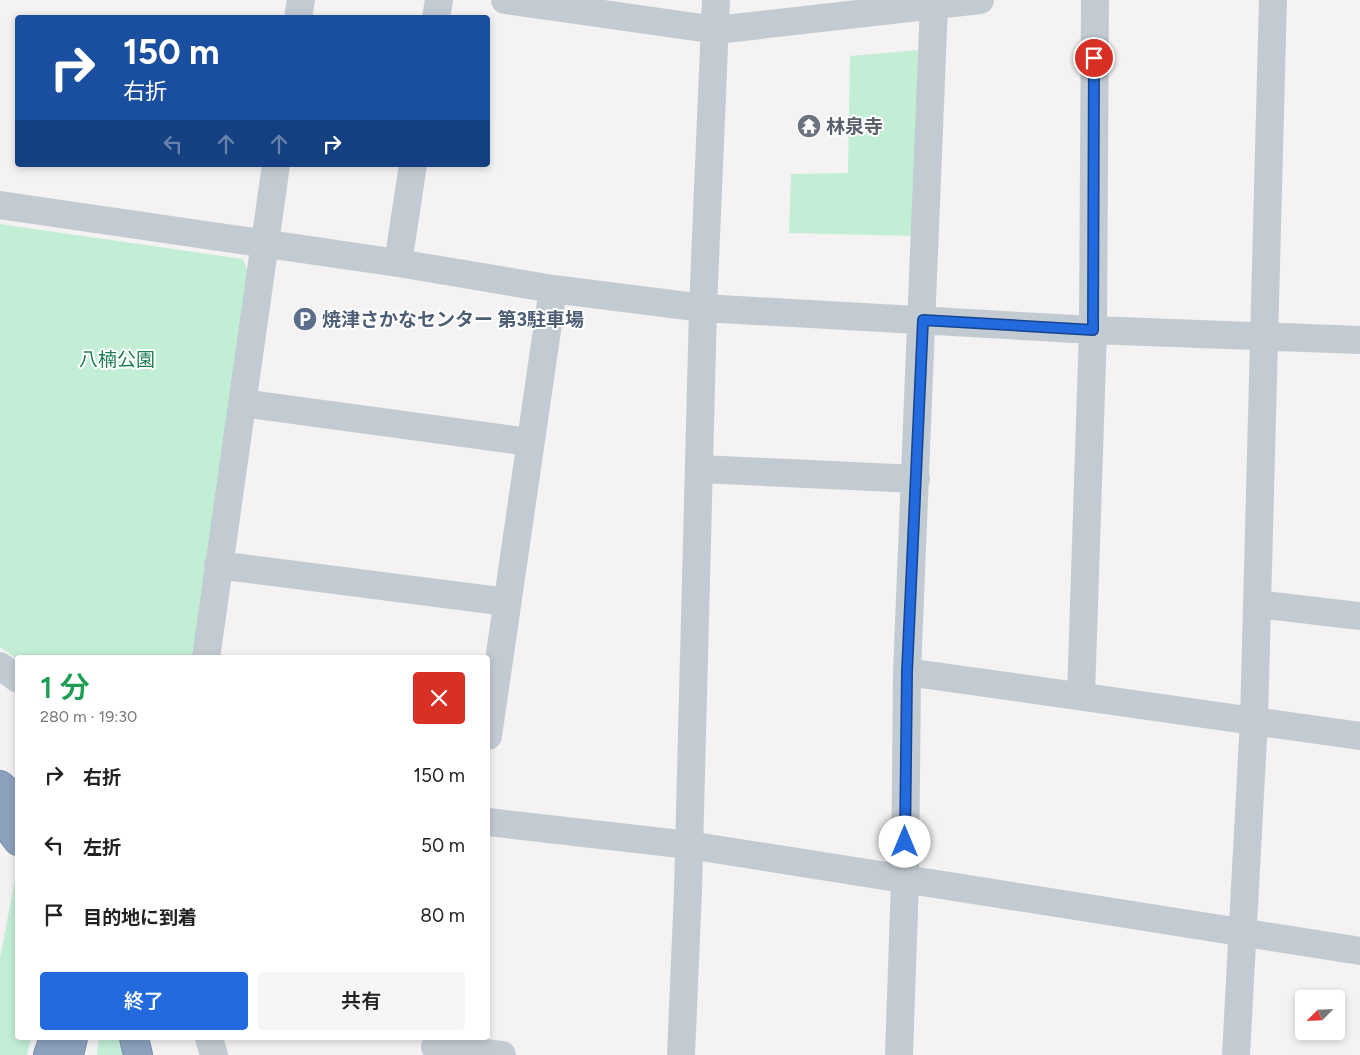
<!DOCTYPE html>
<html lang="ja">
<head>
<meta charset="utf-8">
<style>
  :root { --surface:#fff; --page:#f6f6f6; --text:#222; --muted:#767676; --accent:#226ade }
  body { margin:0; font-family:Figtree,"Noto Sans JP",sans-serif; background:var(--page); color:var(--text); height:100vh; display:flex; flex-direction:column; font-size:19px; white-space:nowrap }
  * { box-sizing:border-box; margin:0 }
  p { font-size:16px; color:var(--muted) }
  .icon { flex:none; width:28px; height:28px; fill:none; stroke:currentColor; stroke-width:2; stroke-linecap:round; stroke-linejoin:round }
  .map { position:relative; flex:1; overflow:hidden }
  .panel { position:absolute; left:15px; top:655px; width:475px; height:385px; display:flex; flex-direction:column; background:var(--surface); border-radius:5px; box-shadow:0 2px 8px #0003 }
  .panel>* { flex:none }
  .hud { position:absolute; left:15px; top:15px; width:475px; height:152px; border-radius:5px; box-shadow:0 2px 8px #0003; background:#1a4fa0; color:#fff; overflow:hidden }
  .needle { width:32px; rotate:246deg }
  .buttons { position:absolute; left:1295px; top:990px; display:grid; gap:10px }
  .buttons a { display:grid; place-items:center; width:50px; height:50px; border-radius:5px; background:var(--surface); box-shadow:0 2px 8px #0003; font-size:25px }
  .pin { position:absolute; display:grid; place-items:center; width:42px; height:42px; color:#fff; margin:-21px; border:2px solid #fff; border-radius:50%; box-shadow:0 1px 5px #0007 }
  .me { position:absolute; width:55px; margin:-28px; rotate:0deg; stroke-linejoin:round; filter:drop-shadow(0 0 4px #0008) }
  .turn { display:flex; align-items:center; gap:18px; height:105px; padding:0 25px; font-size:22px }
  .turn .icon { width:65px; height:65px; stroke-width:2.5 }
  .turn b { display:block; font-size:35px; line-height:42px }
  .lanes { display:flex; align-items:center; height:48px; padding:0 25px; background:#0003; justify-content:center; gap:25px; direction:ltr }
  .lanes .off { opacity:.35 }
  .round { display:grid; place-items:center; flex:none; width:52px; height:52px; border-radius:5px; background:var(--page) }
  .summary { display:flex; align-items:center; justify-content:space-between; height:85px; padding:0 25px }
  h1 { font-size:30px; font-weight:600; line-height:38px; color:#1e9e55 }
  .button { display:flex; gap:10px; margin-top:auto; padding:10px 25px }
  .button a { flex:1; height:58px; border-radius:5px; background:var(--accent); color:#fff; font-size:20px; font-weight:600; line-height:58px; text-align:center }
  .button a+a { background:var(--page); color:var(--text) }
  ul { padding:0; list-style:none }
  li { display:flex; align-items:center; gap:15px; height:70px; padding:0 25px }
  li div { flex:1 }
  li b { display:block; font-size:19px }
  li em { font-style:normal }
  .map>svg:first-child { display:block }
  .green { fill:#c3eed6 }
  .lines { fill:none; stroke-linecap:round; stroke-linejoin:round }
  .highway-casing { stroke:#778ca9; stroke-width:30 }
  .minor { stroke:#c3cbd2; stroke-width:28 }
  .highway { stroke:#8ca1bd; stroke-width:28 }
  .route-casing { stroke:#164590; stroke-width:12 }
  .route { stroke:#226ade; stroke-width:9 }
  .labels { text-anchor:middle; stroke-width:4; stroke-linejoin:round; paint-order:stroke }
  .worship-label { font-size:19px; font-weight:bold; fill:#5b616d; stroke:#fff; text-anchor:start }
  .service-label { font-size:19px; font-weight:bold; fill:#4e5e75; stroke:#fff; text-anchor:start }
  .park-label { font-size:19px; fill:#1c7e52; stroke:#fff }
</style>
</head>
<body>
<div class="map">
<svg width="1360" height="1055" viewBox="0 0 1360 1055">
  <rect width="100%" height="100%" fill="#f4f2f2"/>
  <path class="green" d="M918 50 915 236 789 233 791 174 848 173 850 56Z
    M0 224 243 259 248 272 193 657 18 658 17 659 0 647Z
    M17 869 18 1038H31L27 1055H0V958Z
    M99 1038H124L126 1055H97Z"/>
  <g class="lines">
    <g class="highway-casing">
      <path id="highway" d="M0 785 18 801
        M0 817 18 841
        M134 1038 138 1055
        M48 1055 54 1038
        M69 1055 73 1038"/>
    </g>
    <path class="minor" d="M505 0 716 30 980 0
      M298 18 301 0
      M436 18 439 0
      M0 205 398 263 553 289 703 308 1093 330 1360 340
      M398 263 413 165
      M242 403 530 442
      M700 469 916 479
      M218 565 507 602
      M1257 604 1360 616
      M206 658 276 165
      M0 666 18 679
      M907 672 1360 736
      M1081 696 1093 330 1095 0
      M488 736 553 289
      M488 822 689 845 1360 951
      M209 1038 214 1055
      M435 1047 502 1055
      M681 1055 688 890 703 308 716 0
      M899 1055 905 880 907 672 934 5
      M1236 1055 1254 720 1273 0"/>
    <use href="#highway" class="highway"/>
  </g>
  <g class="lines">
    <g class="route-casing">
      <path id="route" d="M905 842 907 672 923 320 1093 330 1094 58"/>
    </g>
    <use href="#route" class="route"/>
  </g>
  <defs>
    <g id="temple-disc" transform="scale(1.25)"><circle r="9.5" fill="#6b7280" stroke="#fff"/><path d="M0-6L5-2H3V0L6.5 2.5H4V6H1.5V3h-3V6H-4V2.5H-6.5L-3 0V-2H-5Z" fill="#fff"/></g>
    <g id="parking-disc" transform="scale(1.25)"><circle r="9.5" fill="#5c6f8a" stroke="#fff"/><path d="M-3.5-5.5H1a3.5 3.5 0 0 1 0 7H-1V5.5H-3.5ZM-1-3.4V-.6H.8a1.4 1.4 0 0 0 0-2.8Z" fill="#fff"/></g>
  </defs>
  <g fill-rule="evenodd">
    <use href="#temple-disc" x="809" y="126"/>
    <use href="#parking-disc" x="305" y="319"/>
  </g>
  <g class="labels">
    <g class="worship-label">
      <text x="826" y="133">林泉寺</text>
    </g>
    <g class="service-label">
      <text x="322" y="326">焼津さかなセンター 第3駐車場</text>
    </g>
    <g class="park-label">
      <text x="117" y="366">八楠公園</text>
    </g>
  </g>
</svg>
<div class="buttons">
<a><svg class="needle" viewBox="-14 -14 28 28"><path d="M0-13l5 13h-10z" fill="#e53935"/><path d="M0 13l5-13h-10z" fill="#767676"/></svg></a>
</div>
<div class="pin" style="left:1094px;top:58px;background:#d93025"><svg class="icon" aria-label="arrive" viewBox="0 0 24 24"><path d="M6 21V4h12l-3 4 3 4H6"/></svg></div>
<svg class="me" style="left:905px;top:842px" viewBox="-20 -20 40 40"><circle r="19" fill="#fff"/><path d="M0-13L10 11 0 6-10 11z" fill="#226ade"/></svg>
<div class="hud">
<div class="turn"><svg class="icon" aria-label="right" viewBox="0 0 24 24"><path d="M7 20v-9h11M14 6l5 5-5 5"/></svg><div><b>150 m</b>右折</div></div>
<div class="lanes"><svg class="icon off" aria-label="left" viewBox="0 0 24 24"><path d="M17 20v-9H6M10 6l-5 5 5 5"/></svg><svg class="icon off" aria-label="ahead" viewBox="0 0 24 24"><path d="M12 20V5M6 11l6-6 6 6"/></svg><svg class="icon off" aria-label="ahead" viewBox="0 0 24 24"><path d="M12 20V5M6 11l6-6 6 6"/></svg><svg class="icon" aria-label="right" viewBox="0 0 24 24"><path d="M7 20v-9h11M14 6l5 5-5 5"/></svg></div>
</div>
<section class="panel">
<div class="summary"><div><h1>1 分</h1><p>280 m · 19:30</p></div><a class="round" style="background:#d93025;color:#fff"><svg class="icon" aria-label="close" viewBox="0 0 24 24"><path d="M6 6l12 12M18 6L6 18"/></svg></a></div>
<ul>
<li><svg class="icon" aria-label="right" viewBox="0 0 24 24"><path d="M7 20v-9h11M14 6l5 5-5 5"/></svg><div><b>右折</b></div><em>150 m</em></li>
<li><svg class="icon" aria-label="left" viewBox="0 0 24 24"><path d="M17 20v-9H6M10 6l-5 5 5 5"/></svg><div><b>左折</b></div><em>50 m</em></li>
<li><svg class="icon" aria-label="arrive" viewBox="0 0 24 24"><path d="M6 21V4h12l-3 4 3 4H6"/></svg><div><b>目的地に到着</b></div><em>80 m</em></li>
</ul>
<div class="button"><a>終了</a><a>共有</a></div>
</section>
</div>
</body>
</html>
